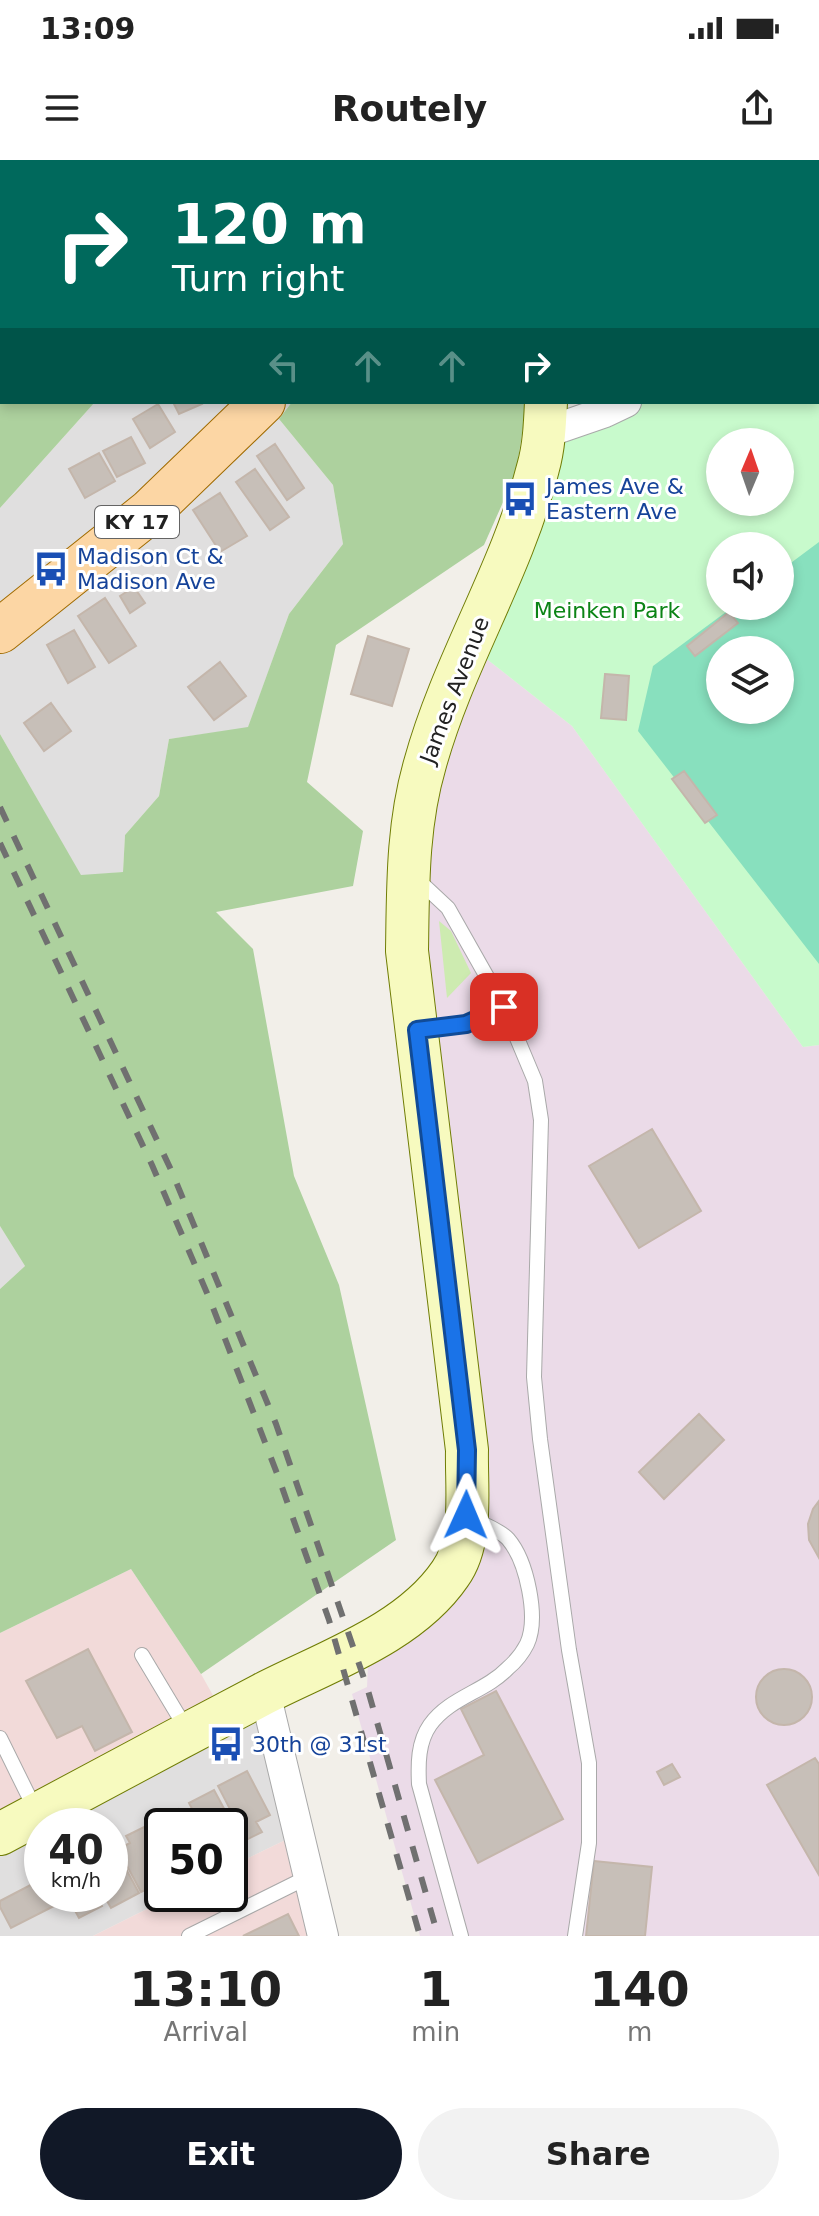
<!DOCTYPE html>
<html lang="en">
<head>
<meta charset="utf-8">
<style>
  :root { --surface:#fff; --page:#f2f2f2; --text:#222; --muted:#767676; --accent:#111827 }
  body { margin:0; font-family:"DejaVu Sans",sans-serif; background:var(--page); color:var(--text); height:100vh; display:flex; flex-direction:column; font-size:30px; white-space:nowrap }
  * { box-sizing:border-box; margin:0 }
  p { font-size:26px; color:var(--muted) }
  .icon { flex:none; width:44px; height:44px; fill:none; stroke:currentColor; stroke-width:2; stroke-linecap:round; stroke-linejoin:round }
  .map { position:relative; height:1776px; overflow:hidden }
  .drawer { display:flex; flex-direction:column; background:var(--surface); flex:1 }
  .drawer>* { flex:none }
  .top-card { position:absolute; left:0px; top:0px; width:820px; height:244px; box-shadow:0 4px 12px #0003; background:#00695c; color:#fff; overflow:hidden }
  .needle { width:52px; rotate:2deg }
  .buttons { position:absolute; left:706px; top:268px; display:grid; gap:16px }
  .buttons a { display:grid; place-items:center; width:88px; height:88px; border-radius:50%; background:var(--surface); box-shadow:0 4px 12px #0003; font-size:40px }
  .speed { position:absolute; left:24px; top:1648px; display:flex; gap:16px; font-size:40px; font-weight:700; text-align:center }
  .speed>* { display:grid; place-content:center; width:104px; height:104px; border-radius:50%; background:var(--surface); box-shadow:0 4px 12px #0003; line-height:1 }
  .speed small { font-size:20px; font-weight:400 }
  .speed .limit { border:4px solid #111; border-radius:12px; background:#fff; color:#111 }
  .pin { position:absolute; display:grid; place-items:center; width:68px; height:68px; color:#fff; margin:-34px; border-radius:16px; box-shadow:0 4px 12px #0006 }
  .me { position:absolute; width:88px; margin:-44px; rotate:1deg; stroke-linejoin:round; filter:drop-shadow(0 0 6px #0008) }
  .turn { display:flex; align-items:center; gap:28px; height:168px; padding:0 40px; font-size:36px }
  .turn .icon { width:104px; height:104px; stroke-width:2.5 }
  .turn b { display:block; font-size:56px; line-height:68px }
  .lanes { display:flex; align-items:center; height:76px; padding:0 40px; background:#0003; justify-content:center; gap:40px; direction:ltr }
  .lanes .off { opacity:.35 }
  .eta { display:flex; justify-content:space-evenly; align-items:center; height:136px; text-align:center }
  .eta b { font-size:48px; font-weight:700; line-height:56px }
  .primary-button { display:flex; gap:16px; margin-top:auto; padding:16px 40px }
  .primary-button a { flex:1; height:92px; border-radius:48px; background:var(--accent); color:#fff; font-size:32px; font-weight:700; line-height:92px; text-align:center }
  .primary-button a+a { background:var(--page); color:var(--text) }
  .status { display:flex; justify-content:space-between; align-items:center; height:56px; padding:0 40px; background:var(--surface); direction:ltr }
  .status svg { height:22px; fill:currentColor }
  header { display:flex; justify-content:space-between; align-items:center; height:104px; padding:0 40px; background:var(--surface); font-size:36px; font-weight:700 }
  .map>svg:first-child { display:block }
  .residential { fill:#e0dfdf; fill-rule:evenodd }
  .commercial { fill:#f2dad9 }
  .industrial { fill:#ebdbe8 }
  .grass { fill:#cdebb0 }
  .forest { fill:#add19e }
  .park { fill:#c8facc; fill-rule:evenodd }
  .pitch { fill:#88e0be; fill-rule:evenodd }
  .building { fill:#c7bfb8; stroke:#c4b6ab; stroke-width:2 }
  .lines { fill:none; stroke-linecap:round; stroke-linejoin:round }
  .lane-casing { stroke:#a9a9a9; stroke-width:16 }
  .street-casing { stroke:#a9a9a9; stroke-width:32 }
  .secondary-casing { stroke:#707d05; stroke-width:44 }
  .primary-casing { stroke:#a06b00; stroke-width:46 }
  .lane { stroke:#fff; stroke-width:14 }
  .street { stroke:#fff; stroke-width:30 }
  .secondary { stroke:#f7fabf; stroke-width:42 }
  .primary { stroke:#fcd6a4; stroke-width:44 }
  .rail { stroke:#707070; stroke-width:6; stroke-dasharray:16 16; stroke-linecap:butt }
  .route-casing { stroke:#114b97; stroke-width:20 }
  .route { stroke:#1a73e8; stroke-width:14 }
  .labels { text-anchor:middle; stroke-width:6; stroke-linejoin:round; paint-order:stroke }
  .shield { fill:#fff; stroke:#646464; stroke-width:2 }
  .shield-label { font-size:20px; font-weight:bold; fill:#222 }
  .transit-label { font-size:22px; fill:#164399; stroke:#fff; text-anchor:start }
  .park-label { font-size:22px; fill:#0c8416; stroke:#fff }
  .street-label { font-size:22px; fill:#222; stroke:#fff }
</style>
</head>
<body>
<div class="status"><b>13:09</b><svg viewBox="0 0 49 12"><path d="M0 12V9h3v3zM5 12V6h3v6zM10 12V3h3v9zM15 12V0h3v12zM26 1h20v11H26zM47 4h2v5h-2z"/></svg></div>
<header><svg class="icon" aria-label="menu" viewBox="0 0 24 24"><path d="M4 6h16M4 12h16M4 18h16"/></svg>Routely<svg class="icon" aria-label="share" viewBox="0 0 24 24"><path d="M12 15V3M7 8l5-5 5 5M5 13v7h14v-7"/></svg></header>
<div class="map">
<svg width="819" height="1776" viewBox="0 0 819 1776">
  <rect width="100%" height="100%" fill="#f2efe9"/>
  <path class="residential" d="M0 0H398L399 2H2V58Z
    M504 0H819V146L818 2Z
    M95 242H292L279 259 333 325 343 384 289 454 248 568 169 579 159 636 125 675 123 712 81 716 0 574V348Z
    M0 1066 25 1106 0 1129Z
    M265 1533 300 1673 230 1707V1666H162V1734H177L93 1776H0V1674ZM42 1666H110V1734H42Z"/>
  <path class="commercial" d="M131 1409 201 1514 224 1555 0 1674V1473Z
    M300 1673 323 1776H93L177 1734H230V1707Z"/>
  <path class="industrial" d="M470 486 572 566 803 887 819 885V1776H420L352 1534 367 1527 369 1483 459 1399 408 711Z"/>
  <path class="grass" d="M439 761 451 771 471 813 447 838Z"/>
  <path class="forest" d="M0 54 2 242H95L0 348Z
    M292 242H527L516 313 484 385 336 485 307 622 363 671 353 726 216 752 253 789 294 1016 339 1125 396 1380 201 1514 131 1409 0 1473V1129L25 1106 0 1066V574L81 715 123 712 125 675 159 636 169 579 248 567 289 454 343 384 333 325 279 259Z"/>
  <path class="park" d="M819 146V885L803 887 572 566 470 486 544 273 626 242H818ZM720 282H780V342H720ZM720 386H780V446H720ZM720 490H780V550H720Z"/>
  <path class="pitch" d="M819 382V804L638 571 653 506 734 446H780V411ZM720 490H780V550H720Z"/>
  <path class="building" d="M173 242H201L202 244 179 254Z
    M158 244 175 272 150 288 133 259Z
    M131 277 145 303 117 317 103 291Z
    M275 284 304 328 287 340 257 296Z
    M99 293 115 321 85 338 69 309Z
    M255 309 289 357 270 370 236 322Z
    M220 333 247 376 220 392 193 350Z
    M134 427 145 443 130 453 120 436Z
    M105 438 136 486 109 503 78 456Z
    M729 452 738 463 695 496 687 486Z
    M74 470 95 507 68 523 47 485Z
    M368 476 409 489 392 546 351 534Z
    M220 502 246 536 214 560 188 527Z
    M605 514 629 516 626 560 601 558Z
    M51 543 71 571 44 591 24 563Z
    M684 611 717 655 705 663 672 619Z
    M652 969 701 1051 639 1088 589 1006Z
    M699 1254 724 1280 664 1339 639 1312Z
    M819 1341V1398L809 1380 808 1364 813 1349Z
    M88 1489 132 1572 95 1591 82 1566 57 1578 26 1521Z
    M756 1537a28 28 0 1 1 56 0a28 28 0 1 1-56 0Z
    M496 1531 563 1659 478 1703 435 1620 484 1595 461 1549Z
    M815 1598 819 1604V1715L767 1625Z
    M672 1604 680 1617 664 1625 657 1612Z
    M247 1611 270 1655 256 1662 262 1672 246 1680 218 1626Z
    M214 1630 242 1682 230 1688V1666H201L189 1643Z
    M178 1649 188 1666H162V1685L150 1664Z
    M144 1667 162 1701V1728L153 1733 150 1728 141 1732 118 1689 130 1683 126 1676Z
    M112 1683 139 1733 111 1748 103 1734H110Z
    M594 1701 652 1707 645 1776H586Z
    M40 1720 42 1734H47L54 1746 11 1768 0 1747V1741Z
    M66 1734H96L102 1746 79 1758Z
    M288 1754 299 1776H243Z"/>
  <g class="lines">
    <g class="lane-casing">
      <path id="lane" d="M599 2 606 0
        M417 719 448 748 504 847 535 921 541 960 534 1217 540 1279 569 1490 589 1603V1683L575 1776
        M421 870 466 864 504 847
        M142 1495 187 1570
        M0 1578 35 1649
        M189 1776 310 1716
        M461 1776 419 1624C418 1604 418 1582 430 1565 450 1537 485 1532 508 1508 515 1502 523 1492 527 1484 539 1458 527 1401 508 1379 500 1370 482 1364 471 1358"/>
    </g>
    <g class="street-casing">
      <path id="street" d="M171 0 172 2
        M818 146H819
        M544 273 605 252 626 242
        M265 1533 323 1776"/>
    </g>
    <g class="secondary-casing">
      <path id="secondary" d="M504 0 505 2
        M0 1674C88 1627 175 1580 263 1534 325 1502 409 1474 450 1414 474 1381 466 1328 467 1290L407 791C408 729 407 665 425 604 453 502 512 411 538 308 544 287 545 264 546 242"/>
    </g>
    <g class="primary-casing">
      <path id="primary" d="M324 0 325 2
        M0 471 149 352 263 242"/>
    </g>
    <use href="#lane" class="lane"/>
    <use href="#street" class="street"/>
    <use href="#secondary" class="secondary"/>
    <use href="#primary" class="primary"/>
    <path class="rail" d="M0 647 172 1012 276 1264 367 1527 438 1776
      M0 683 152 1005 210 1140 278 1316 329 1460 420 1776"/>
  </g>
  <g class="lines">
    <g class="route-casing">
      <path id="route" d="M466 1355 467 1290 417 870 466 864 504 847"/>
    </g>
    <use href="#route" class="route"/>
  </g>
  <defs>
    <g id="bus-bare" transform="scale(2.76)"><path d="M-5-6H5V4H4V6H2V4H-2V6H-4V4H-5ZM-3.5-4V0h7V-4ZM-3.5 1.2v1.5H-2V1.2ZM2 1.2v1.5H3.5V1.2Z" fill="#1a4fb4" stroke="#fff" stroke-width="2.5" paint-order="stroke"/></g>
  </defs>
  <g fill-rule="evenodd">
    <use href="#bus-bare" x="520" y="339"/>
    <use href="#bus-bare" x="51" y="409"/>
    <use href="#bus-bare" x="226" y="1584"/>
  </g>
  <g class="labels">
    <rect class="shield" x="95" y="346" width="84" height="32" rx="6"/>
    <g class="shield-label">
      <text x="137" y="369">KY 17</text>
    </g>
    <g class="transit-label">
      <text x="546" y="334">James Ave &amp;<tspan x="546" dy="25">Eastern Ave</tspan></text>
      <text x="77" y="404">Madison Ct &amp;<tspan x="77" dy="25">Madison Ave</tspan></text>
      <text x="252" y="1592">30th @ 31st</text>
    </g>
    <g class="park-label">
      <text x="607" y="458">Meinken Park</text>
    </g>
    <g class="street-label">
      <text transform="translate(454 530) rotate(-69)" y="8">James Avenue</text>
    </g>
  </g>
</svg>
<div class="buttons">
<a><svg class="needle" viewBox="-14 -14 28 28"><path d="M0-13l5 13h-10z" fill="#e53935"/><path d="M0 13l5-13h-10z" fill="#767676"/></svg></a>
<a><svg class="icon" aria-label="sound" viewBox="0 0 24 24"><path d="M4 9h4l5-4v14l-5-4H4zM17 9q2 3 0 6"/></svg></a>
<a><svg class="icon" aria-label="layers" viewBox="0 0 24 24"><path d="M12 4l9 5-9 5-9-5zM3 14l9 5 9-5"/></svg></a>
</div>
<div class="speed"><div>40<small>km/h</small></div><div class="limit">50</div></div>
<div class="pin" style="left:504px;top:847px;background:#d93025"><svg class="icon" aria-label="arrive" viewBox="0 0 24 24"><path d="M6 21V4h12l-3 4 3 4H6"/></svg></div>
<svg class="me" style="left:466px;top:1355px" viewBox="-20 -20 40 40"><path d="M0-17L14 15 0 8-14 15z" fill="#1a73e8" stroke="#fff" stroke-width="4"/></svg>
<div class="top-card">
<div class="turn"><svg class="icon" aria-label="right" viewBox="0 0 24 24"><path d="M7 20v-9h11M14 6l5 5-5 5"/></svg><div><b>120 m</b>Turn right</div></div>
<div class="lanes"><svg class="icon off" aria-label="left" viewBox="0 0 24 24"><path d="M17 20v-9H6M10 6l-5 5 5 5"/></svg><svg class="icon off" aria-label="ahead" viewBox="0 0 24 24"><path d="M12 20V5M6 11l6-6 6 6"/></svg><svg class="icon off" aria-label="ahead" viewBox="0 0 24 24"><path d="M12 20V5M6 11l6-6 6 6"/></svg><svg class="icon" aria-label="right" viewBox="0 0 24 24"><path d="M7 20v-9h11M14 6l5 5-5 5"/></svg></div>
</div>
</div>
<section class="drawer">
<div class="eta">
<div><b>13:10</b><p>Arrival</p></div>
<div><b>1</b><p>min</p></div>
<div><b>140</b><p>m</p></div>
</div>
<div class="primary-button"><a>Exit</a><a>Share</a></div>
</section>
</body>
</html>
